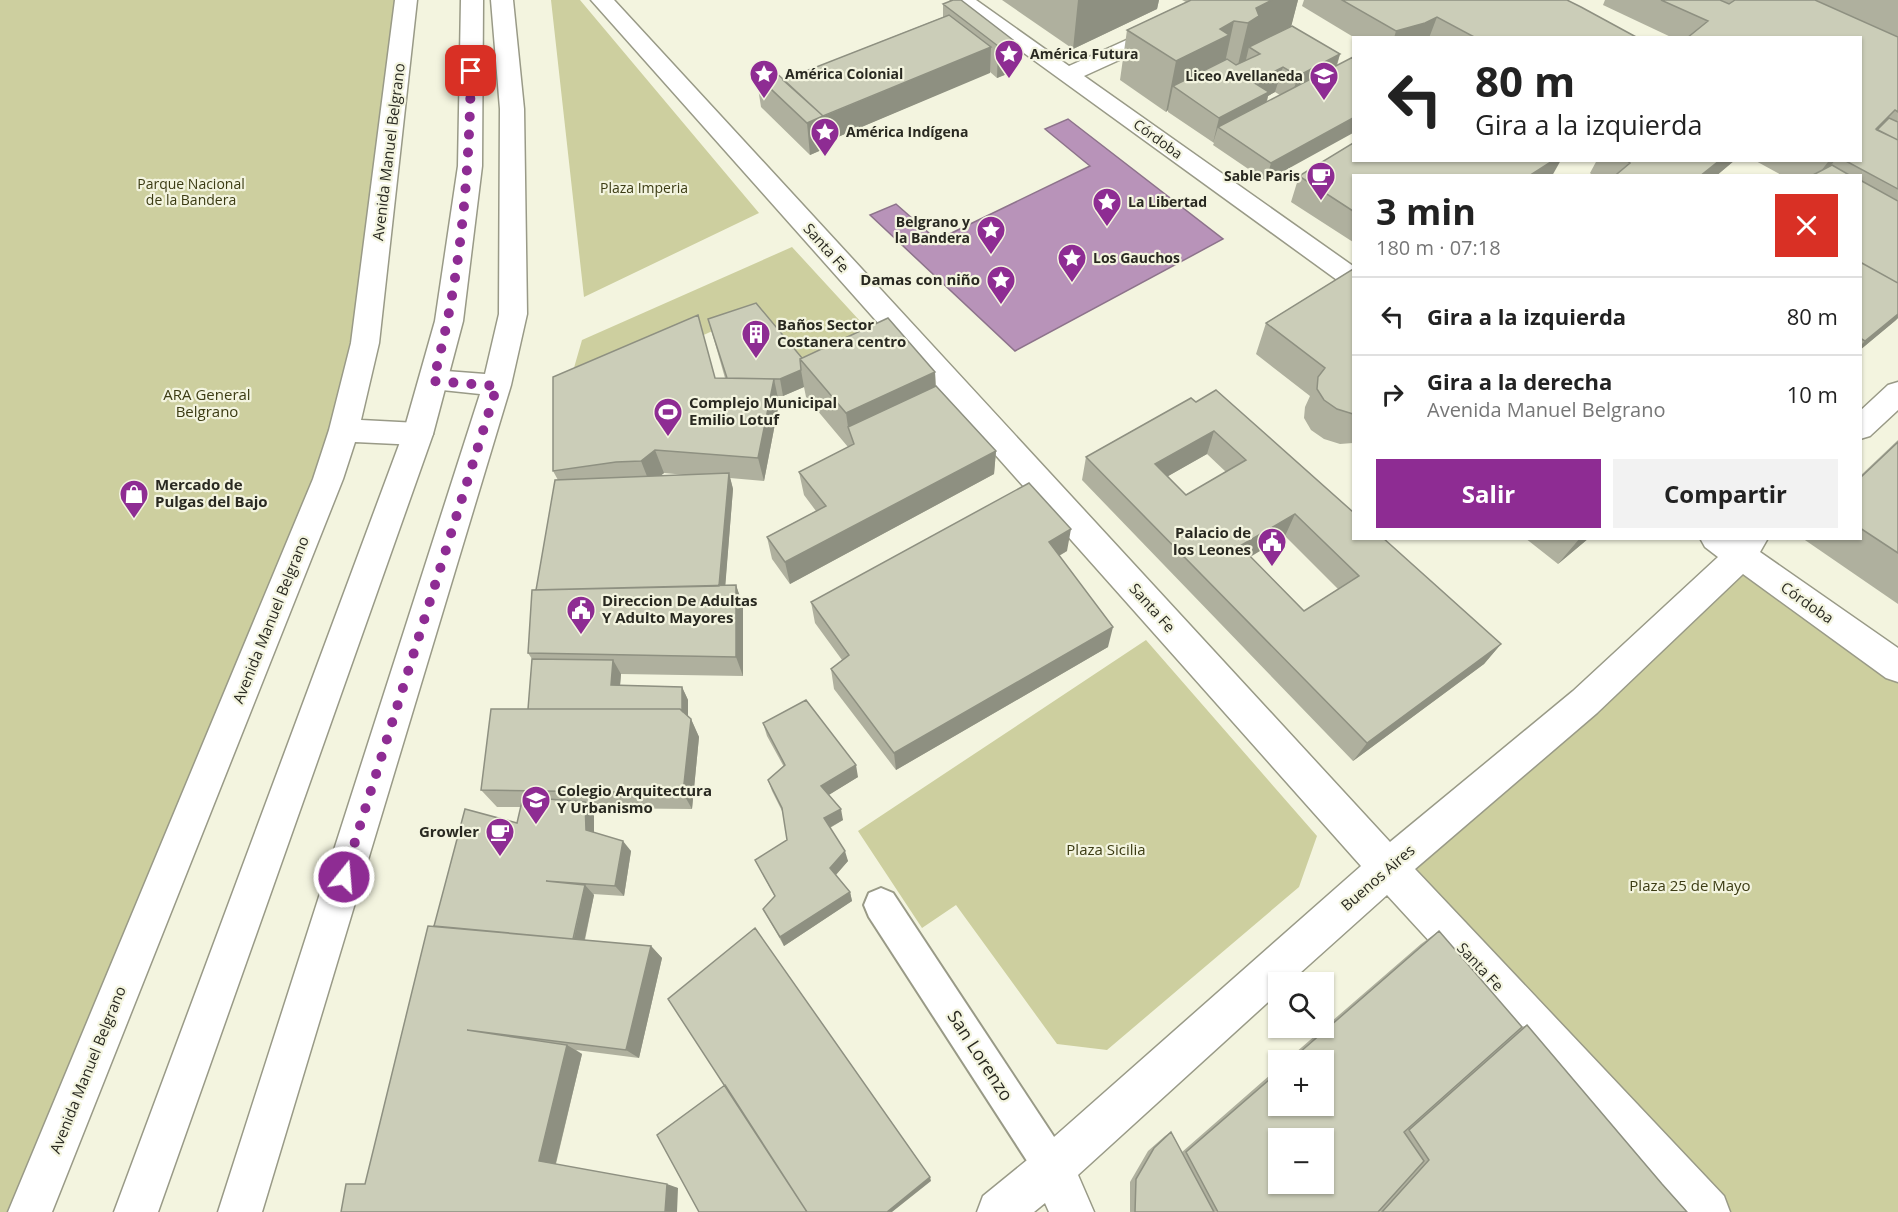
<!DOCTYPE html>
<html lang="es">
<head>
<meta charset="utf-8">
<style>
  :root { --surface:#fff; --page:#f2f2f2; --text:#222; --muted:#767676; --line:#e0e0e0; --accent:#8e2c93 }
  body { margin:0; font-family:"Open Sans",sans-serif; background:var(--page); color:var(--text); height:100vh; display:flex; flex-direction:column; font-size:22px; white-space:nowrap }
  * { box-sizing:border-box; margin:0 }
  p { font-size:20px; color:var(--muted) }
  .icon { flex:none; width:33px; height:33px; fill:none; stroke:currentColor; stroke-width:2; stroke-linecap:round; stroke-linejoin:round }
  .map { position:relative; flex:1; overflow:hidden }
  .side { position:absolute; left:1352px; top:174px; width:510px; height:366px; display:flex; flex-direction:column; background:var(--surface); border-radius:0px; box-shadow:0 2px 4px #0004 }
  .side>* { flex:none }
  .banner { position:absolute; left:1352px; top:36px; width:510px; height:126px; border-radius:0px; box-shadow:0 2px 4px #0004; background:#fff; color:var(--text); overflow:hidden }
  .fabs { position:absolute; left:1268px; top:972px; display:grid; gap:12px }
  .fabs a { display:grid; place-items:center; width:66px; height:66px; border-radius:0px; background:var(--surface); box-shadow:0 2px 4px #0004; font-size:30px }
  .pin { position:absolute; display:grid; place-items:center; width:51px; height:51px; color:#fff; margin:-26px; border-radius:12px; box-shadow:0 3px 9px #0006 }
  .me { position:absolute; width:66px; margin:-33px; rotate:17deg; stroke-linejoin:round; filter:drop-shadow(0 0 4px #0008) }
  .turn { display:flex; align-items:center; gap:21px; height:126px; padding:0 24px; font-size:27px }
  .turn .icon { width:78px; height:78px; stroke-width:2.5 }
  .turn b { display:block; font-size:42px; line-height:51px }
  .round { display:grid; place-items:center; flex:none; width:63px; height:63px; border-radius:0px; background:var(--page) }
  .headline { display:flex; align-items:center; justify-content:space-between; height:102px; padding:0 24px }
  h1 { font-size:36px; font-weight:700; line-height:45px }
  .primary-button { display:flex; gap:12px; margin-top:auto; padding:12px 24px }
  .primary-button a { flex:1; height:69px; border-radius:0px; background:var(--accent); color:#fff; font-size:24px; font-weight:700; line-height:69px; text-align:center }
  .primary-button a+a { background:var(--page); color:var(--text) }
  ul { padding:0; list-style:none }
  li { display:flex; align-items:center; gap:18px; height:78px; padding:0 24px; border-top:2px solid var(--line) }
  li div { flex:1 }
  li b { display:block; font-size:22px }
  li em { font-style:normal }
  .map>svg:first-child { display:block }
  .green { fill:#cdcf9f }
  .water { fill:#b893b9; stroke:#8d738b; stroke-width:1.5 }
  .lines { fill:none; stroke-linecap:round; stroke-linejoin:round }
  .lane-casing { stroke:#999a87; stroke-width:4 }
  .street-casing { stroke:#999a87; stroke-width:3 }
  .primary-casing { stroke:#999a87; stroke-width:3 }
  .lane { fill:#fff; fill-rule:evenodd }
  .street { fill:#fff; fill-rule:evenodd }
  .primary { fill:#fff; fill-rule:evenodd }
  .wall { fill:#afb09e; fill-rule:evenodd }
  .shaded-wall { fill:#8e9081 }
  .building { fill:#cbcdb8; stroke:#8e9081; stroke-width:1.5; fill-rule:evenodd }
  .route { stroke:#8e2c93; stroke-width:10; stroke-dasharray:0 18 }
  .labels { text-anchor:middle; stroke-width:4.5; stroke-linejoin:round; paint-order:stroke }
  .far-poi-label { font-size:14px; font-weight:bold; fill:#292921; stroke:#f3f4df; text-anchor:start }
  .far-street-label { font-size:14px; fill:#292921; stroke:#f3f4df }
  .far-park-label { font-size:14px; fill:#3b3b13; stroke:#f3f4df }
  .street-label { font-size:15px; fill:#292921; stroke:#f3f4df }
  .poi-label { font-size:15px; font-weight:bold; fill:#292921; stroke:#f3f4df; text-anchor:start }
  .park-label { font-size:15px; fill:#3b3b13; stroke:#f3f4df }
  .near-street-label { font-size:18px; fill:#292921; stroke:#f3f4df }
</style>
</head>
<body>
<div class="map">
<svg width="1898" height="1212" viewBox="0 0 1898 1212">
  <rect width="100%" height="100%" fill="#f3f4df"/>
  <path class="green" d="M0 0H406L344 430 30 1212H0Z
    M551 0H580L759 213 584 297Z
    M792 247 883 346 818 377 760 309 565 399 582 340Z
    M1741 556 1898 667V1212H1708L1388 868Z
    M1146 640 1317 836 1299 887 1107 1050 1057 1044 956 905 922 928 858 831Z"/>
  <path class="water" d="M1068 119 1223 239 1015 351 870 215 896 204 937 240 1090 166 1045 129Z"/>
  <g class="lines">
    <g class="lane-casing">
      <path id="lane" d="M881 888 893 893 1066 1155 1072 1168 1066 1181 1053 1187 1040 1181 869 917 864 905 869 893Z"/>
    </g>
    <g class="street-casing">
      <path id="street" d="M395 0H417L379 343 361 420 418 423 428 426 433 434 428 442 418 445 355 442 343 479 52 1212H8L313 479 329 430 351 343Z
        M491 0H513L524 109 527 314 511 385 262 1212H218L480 394 423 388 419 381 423 374 433 370 485 374 499 314 500 109Z
        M591 0H614L1390 842 1573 691 1718 557 1705 547 1700 538H1768L1760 552 1898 648V682L1886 678 1743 574 1597 713 1415 869 1724 1196 1730 1212H1678L1387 895 1290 982H1278V993L1078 1175 1094 1212H1049L1045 1203 1034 1212H977L983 1196 1037 1152 1361 866Z
        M951 0H976L1069 66 1215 0H1243L1240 5 1084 76 1353 266V288L1344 285Z
        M1898 382V410L1870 436 1860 439V411L1888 385Z"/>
    </g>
    <g class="primary-casing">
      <path id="primary" d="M461 0H483L482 166 463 321 433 434 158 1212H114L403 434 435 321 458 166Z"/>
    </g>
    <use href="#lane" class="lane"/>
    <use href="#street" class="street"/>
    <use href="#primary" class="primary"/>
  </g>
  <path class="wall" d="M1002 0H1159L1157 9 1073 49Z
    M1182 0H1298L1291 26 1340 54 1337 66 1266 181 1213 145 1214 143 1168 112V110L1166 112 1120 80 1127 30 1186 2ZM1275 92 1280 95 1267 102 1268 96Z
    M1304 0H1567L1638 38H1355L1302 6Z
    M1605 0H1898V318L1860 350V176H1783L1754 160H1860V38H1673L1603 5Z
    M943 4 1013 40 1012 72 997 78 990 72 826 142V148L810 155 761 107 756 75 783 80 943 17Z
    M1597 160H1735L1716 176H1593L1590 173Z
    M1299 176H1353V242L1291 202Z
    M1353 270V443L1340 444 1324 439 1311 430 1304 418 1305 407 1310 396 1256 354 1266 323Z
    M708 319 802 358 935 372 936 386 996 451 994 474 790 584 772 559 767 537 816 511 804 495 799 472 848 447 806 397 804 387 783 396H778L779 403 764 481 730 478 733 489 725 586 736 585 743 606V676L621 674 620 685 682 687 688 700V717L691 719 699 737 692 809 589 808 594 814V832L631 851 624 896 593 894 594 895 585 940 651 946 662 958 639 1058 576 1050 582 1054 556 1164 678 1188 365 1184 434 926 517 823 521 807H497L481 790 528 709 532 659 528 653 536 590 558 480 553 471 715 378H725ZM664 473 686 475 660 476Z
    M1191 398 1501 644 1484 664 1353 761 1082 480 1086 457ZM1207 454 1226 472 1186 495 1168 476ZM1285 536 1338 589 1304 611 1250 556Z
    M1898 440V604L1802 538H1860V476Z
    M1525 538H1589L1558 564Z
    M1067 551 1059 556 1108 647 896 770 834 689 831 669 842 660 815 623 811 602Z
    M763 723 858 777 828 795 843 820 830 828 848 861 836 875 850 892 852 901 784 946 763 909 775 897 755 860 787 840 783 813 772 791 768 780 784 767 767 736Z
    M1439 931 1522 1027 1527 1025 1662 1184 1687 1212H1130V1182L1148 1151 1165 1136 1171 1132 1182 1152 1278 1068V1106L1323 1060H1287L1421 944Z"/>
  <path class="shaded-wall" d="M1078 0H1159L1157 9 1073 49Z
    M1272 0H1298L1289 35 1249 47 1244 68 1236 73 1248 23 1256 8Z
    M1437 17 1429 38H1394L1396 31Z
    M1234 21 1223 72 1173 86 1168 110 1166 112 1176 61 1220 29Z
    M1013 40 1012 72 997 78 998 46Z
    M991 47 990 73 826 142V148L810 155 807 123Z
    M1340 54 1332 79 1290 101 1298 76Z
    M1283 67 1275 92 1268 96 1262 117 1218 127 1213 143 1219 118 1253 82Z
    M1353 118V133L1266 181 1271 163Z
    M1554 160H1561L1552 176H1529Z
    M1720 160H1735L1716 176H1700Z
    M1831 160H1835L1823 176H1817L1828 162Z
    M1898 314V318L1895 321 1860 350V346L1865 341Z
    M801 370 804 387 783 396 780 379Z
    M935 372 936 410 854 444 848 427 846 413Z
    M774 379 779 403 764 481 758 458Z
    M1214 431 1207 454 1149 487 1155 464Z
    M655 450 664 473 650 484 641 461Z
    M996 451 994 474 790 584 785 562Z
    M729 473 733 489 724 602 719 588Z
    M1295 514 1285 536 1232 568 1240 546Z
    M1071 529 1067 551 1046 563 1049 542Z
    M1580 538H1589L1558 564Z
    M736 585 743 606V676L736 657Z
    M1113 627 1108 647 896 770 894 753Z
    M1501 644 1484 664 1353 761 1367 743Z
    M613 660 621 674 619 698 611 685Z
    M682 687 688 700V727L682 715Z
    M691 719 699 737 692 809 683 793Z
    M856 765 858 777 824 798 821 786Z
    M585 802 594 814V841L586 830Z
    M841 809 843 820 827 829 824 818Z
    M623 841 631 851 624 896 615 886Z
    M845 851 848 861 833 878 830 868Z
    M585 885 594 895 582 951 573 943Z
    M850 892 852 901 784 946 780 937Z
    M651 946 662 958 639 1058 626 1050Z
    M567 1045 582 1054 555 1166 539 1161Z
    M930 1177 931 1181 892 1212H887Z
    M667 1184 678 1188 677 1212H665Z"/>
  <path class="building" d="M953 0H961L1013 40 998 46 943 4Z
    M1191 0H1272L1256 8 1259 16 1248 23 1234 21 1220 29 1229 35 1176 61 1127 30Z
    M1342 0H1567L1581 7 1638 38H1476L1437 17 1425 23 1396 31Z
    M1661 0H1720L1729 4 1735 0H1815L1898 37V112L1895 110 1876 129 1898 140V189L1844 160H1860V38H1687L1708 21Z
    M949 15 991 47 823 116 783 80Z
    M1292 26 1340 54 1298 76 1283 67 1253 82 1269 92 1219 118 1173 86 1227 59 1236 65 1260 54 1249 47Z
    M1353 57V118L1271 163 1218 127Z
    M772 69 823 116 807 123 756 75Z
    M1889 118 1898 122V140L1877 130Z
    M1353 143V160H1554L1529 176H1353V211L1299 176Z
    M1626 160H1720L1700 176H1620L1617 174 1630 163Z
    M1832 165 1851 176H1811Z
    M1860 180 1898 201V283L1860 262Z
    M1860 262 1898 283V314L1865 341 1860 338Z
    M1353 269V414L1337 409 1324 400 1317 389 1318 377 1325 368 1266 323Z
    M756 303 802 358 800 359 801 370 780 379 727 378 708 319Z
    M698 315 715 378 774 379 758 458 655 450 641 461 616 462 553 471V377Z
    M888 318 935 372 846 413 800 359Z
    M936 386 996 451 785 562 767 537 826 506 799 472 854 444 848 427Z
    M1216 390 1353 512V538H1383L1501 644 1367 743 1086 457 1191 398 1196 402ZM1214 431 1246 460 1186 495 1155 464ZM1295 514 1359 576 1304 611 1240 546Z
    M1898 442V553L1860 528V478Z
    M729 473 719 586 536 590 555 480Z
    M1029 483 1071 529 1049 542 1113 627 894 753 831 669 849 655 811 602Z
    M736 585V657L528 653 532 590Z
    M532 659 613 660 611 685 682 687V711L680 709H528Z
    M806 700 856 765 821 786 841 809 824 818 845 851 830 868 850 892 780 937 763 909 775 896 755 860 787 840 782 808 768 780 785 765 763 723Z
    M491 709H680L691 719 683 793 481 790Z
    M523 797 585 802 586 830 623 841 615 886 546 881 585 885 573 939 434 926 465 809 517 823Z
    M428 926 651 946 626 1050 467 1030 567 1045 539 1161 667 1184 665 1212H341L346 1184H365Z
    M755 928 930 1177 887 1212H807L668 999Z
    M1439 931 1522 1027 1404 1132 1424 1161 1378 1212H1218L1186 1152 1278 1072V1106H1323V1060H1291ZM1278 1138H1323V1184H1278Z
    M1527 1025 1662 1184 1687 1212H1382L1429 1160 1409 1130Z
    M725 1085 807 1212H699L657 1135Z
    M1171 1132 1214 1212H1135L1136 1179 1154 1148Z"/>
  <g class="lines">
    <path class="route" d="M344 877 497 386 433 381C461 279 469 177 471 71"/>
  </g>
  <defs>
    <g id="sight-pin" transform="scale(1.5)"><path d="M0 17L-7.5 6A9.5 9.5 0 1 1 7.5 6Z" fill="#8e2c93" stroke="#f3f4df"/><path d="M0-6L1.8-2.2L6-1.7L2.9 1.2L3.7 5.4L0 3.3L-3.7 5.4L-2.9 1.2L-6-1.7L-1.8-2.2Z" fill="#fff"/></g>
    <g id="school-pin" transform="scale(1.5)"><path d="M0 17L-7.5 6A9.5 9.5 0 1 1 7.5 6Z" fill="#8e2c93" stroke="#f3f4df"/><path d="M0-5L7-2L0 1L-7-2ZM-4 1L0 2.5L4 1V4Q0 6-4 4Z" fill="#fff"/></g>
    <g id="cafe-pin" transform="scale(1.5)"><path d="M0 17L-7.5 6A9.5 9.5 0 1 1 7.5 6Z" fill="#8e2c93" stroke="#f3f4df"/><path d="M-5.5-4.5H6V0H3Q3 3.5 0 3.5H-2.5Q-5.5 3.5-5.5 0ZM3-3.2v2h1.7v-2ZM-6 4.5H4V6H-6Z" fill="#fff"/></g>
    <g id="building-pin" transform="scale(1.5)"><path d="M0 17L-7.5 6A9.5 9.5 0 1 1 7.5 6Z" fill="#8e2c93" stroke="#f3f4df"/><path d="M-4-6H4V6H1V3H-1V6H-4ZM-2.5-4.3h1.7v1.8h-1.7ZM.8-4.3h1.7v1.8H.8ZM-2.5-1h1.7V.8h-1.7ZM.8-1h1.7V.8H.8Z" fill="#fff"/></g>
    <g id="stadium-pin" transform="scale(1.5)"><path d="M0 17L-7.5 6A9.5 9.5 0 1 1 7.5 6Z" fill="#8e2c93" stroke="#f3f4df"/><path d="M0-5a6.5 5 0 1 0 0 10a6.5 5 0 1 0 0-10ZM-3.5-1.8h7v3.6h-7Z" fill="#fff"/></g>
    <g id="shop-pin" transform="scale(1.5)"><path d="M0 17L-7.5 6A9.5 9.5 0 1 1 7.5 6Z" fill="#8e2c93" stroke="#f3f4df"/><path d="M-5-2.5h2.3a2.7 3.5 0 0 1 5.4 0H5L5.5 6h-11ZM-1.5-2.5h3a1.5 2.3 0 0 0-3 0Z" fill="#fff"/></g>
    <g id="civic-pin" transform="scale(1.5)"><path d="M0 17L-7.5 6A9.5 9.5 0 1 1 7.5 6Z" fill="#8e2c93" stroke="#f3f4df"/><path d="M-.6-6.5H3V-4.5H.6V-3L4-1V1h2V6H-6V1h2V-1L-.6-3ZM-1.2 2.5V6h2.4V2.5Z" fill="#fff"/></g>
    <g id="university-pin" transform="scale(1.5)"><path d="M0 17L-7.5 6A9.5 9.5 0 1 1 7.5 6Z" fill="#8e2c93" stroke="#f3f4df"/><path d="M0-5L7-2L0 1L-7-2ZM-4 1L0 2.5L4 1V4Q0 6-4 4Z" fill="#fff"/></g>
  </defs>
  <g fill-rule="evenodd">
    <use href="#sight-pin" x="1009" y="54"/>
    <use href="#sight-pin" x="764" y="74"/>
    <use href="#school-pin" x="1324" y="76"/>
    <use href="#sight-pin" x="825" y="132"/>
    <use href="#cafe-pin" x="1321" y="176"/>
    <use href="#sight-pin" x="1107" y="202"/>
    <use href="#sight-pin" x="991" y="230"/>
    <use href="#sight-pin" x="1072" y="258"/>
    <use href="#sight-pin" x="1001" y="280"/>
    <use href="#building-pin" x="756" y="334"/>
    <use href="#stadium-pin" x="668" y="412"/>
    <use href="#shop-pin" x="134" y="494"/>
    <use href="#civic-pin" x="1272" y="542"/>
    <use href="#civic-pin" x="581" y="610"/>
    <use href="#university-pin" x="536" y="800"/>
    <use href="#cafe-pin" x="500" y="832"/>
  </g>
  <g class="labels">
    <g class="far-poi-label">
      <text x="1030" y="59">América Futura</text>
      <text x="785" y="79">América Colonial</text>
      <text x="1303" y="81" text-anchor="end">Liceo Avellaneda</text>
      <text x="846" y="137">América Indígena</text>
      <text x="1300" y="181" text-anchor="end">Sable Paris</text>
      <text x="1128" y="207">La Libertad</text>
      <text x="970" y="227" text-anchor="end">Belgrano y<tspan x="970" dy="16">la Bandera</tspan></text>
      <text x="1093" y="263">Los Gauchos</text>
    </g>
    <g class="far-street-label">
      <text transform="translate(1158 139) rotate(36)" y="5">Córdoba</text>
    </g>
    <g class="far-park-label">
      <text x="191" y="189">Parque Nacional<tspan x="191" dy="16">de la Bandera</tspan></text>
      <text x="644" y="193">Plaza Imperia</text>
    </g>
    <g class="street-label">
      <text transform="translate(389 152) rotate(-83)" y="5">Avenida Manuel Belgrano</text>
      <text transform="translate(826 248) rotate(48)" y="5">Santa Fe</text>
      <text transform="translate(1807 603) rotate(35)" y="5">Córdoba</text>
      <text transform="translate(1152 608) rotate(48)" y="5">Santa Fe</text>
      <text transform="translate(271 620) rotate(-68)" y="5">Avenida Manuel Belgrano</text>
      <text transform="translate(1378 878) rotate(-41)" y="5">Buenos Aires</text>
      <text transform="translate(1480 967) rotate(47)" y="5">Santa Fe</text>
      <text transform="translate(88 1070) rotate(-68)" y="5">Avenida Manuel Belgrano</text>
    </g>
    <g class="poi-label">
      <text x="980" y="285" text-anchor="end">Damas con niño</text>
      <text x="777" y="330">Baños Sector<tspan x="777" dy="17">Costanera centro</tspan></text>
      <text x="689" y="408">Complejo Municipal<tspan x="689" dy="17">Emilio Lotuf</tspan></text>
      <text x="155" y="490">Mercado de<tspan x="155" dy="17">Pulgas del Bajo</tspan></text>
      <text x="1251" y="538" text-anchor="end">Palacio de<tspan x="1251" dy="17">los Leones</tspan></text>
      <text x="602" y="606">Direccion De Adultas<tspan x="602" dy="17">Y Adulto Mayores</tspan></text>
      <text x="557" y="796">Colegio Arquitectura<tspan x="557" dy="17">Y Urbanismo</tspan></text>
      <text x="479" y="837" text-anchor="end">Growler</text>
    </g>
    <g class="park-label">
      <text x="207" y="400">ARA General<tspan x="207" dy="17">Belgrano</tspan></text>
      <text x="1106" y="855">Plaza Sicilia</text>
      <text x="1690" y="891">Plaza 25 de Mayo</text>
    </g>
    <g class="near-street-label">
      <text transform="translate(980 1056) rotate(57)" y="6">San Lorenzo</text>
    </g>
  </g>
</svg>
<div class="fabs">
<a><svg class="icon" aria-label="search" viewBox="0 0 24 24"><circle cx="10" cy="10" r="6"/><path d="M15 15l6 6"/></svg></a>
<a>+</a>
<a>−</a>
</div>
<div class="pin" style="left:471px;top:71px;background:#d93025"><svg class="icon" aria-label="arrive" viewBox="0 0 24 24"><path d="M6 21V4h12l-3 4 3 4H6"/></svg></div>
<svg class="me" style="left:344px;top:877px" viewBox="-20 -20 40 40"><circle r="17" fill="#8e2c93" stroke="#fff" stroke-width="3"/><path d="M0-11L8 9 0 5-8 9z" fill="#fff"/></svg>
<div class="banner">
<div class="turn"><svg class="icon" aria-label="left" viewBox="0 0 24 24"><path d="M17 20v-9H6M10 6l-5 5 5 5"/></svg><div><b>80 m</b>Gira a la izquierda</div></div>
</div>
<section class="side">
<div class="headline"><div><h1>3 min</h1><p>180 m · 07:18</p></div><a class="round" style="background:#d93025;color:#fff"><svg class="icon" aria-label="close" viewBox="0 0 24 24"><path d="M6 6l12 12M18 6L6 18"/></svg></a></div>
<ul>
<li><svg class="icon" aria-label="left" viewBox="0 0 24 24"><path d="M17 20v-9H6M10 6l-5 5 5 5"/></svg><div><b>Gira a la izquierda</b></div><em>80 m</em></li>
<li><svg class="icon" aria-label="right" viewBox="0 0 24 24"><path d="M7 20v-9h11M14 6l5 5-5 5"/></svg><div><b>Gira a la derecha</b><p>Avenida Manuel Belgrano</p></div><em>10 m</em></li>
</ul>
<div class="primary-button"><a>Salir</a><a>Compartir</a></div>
</section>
</div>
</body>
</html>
